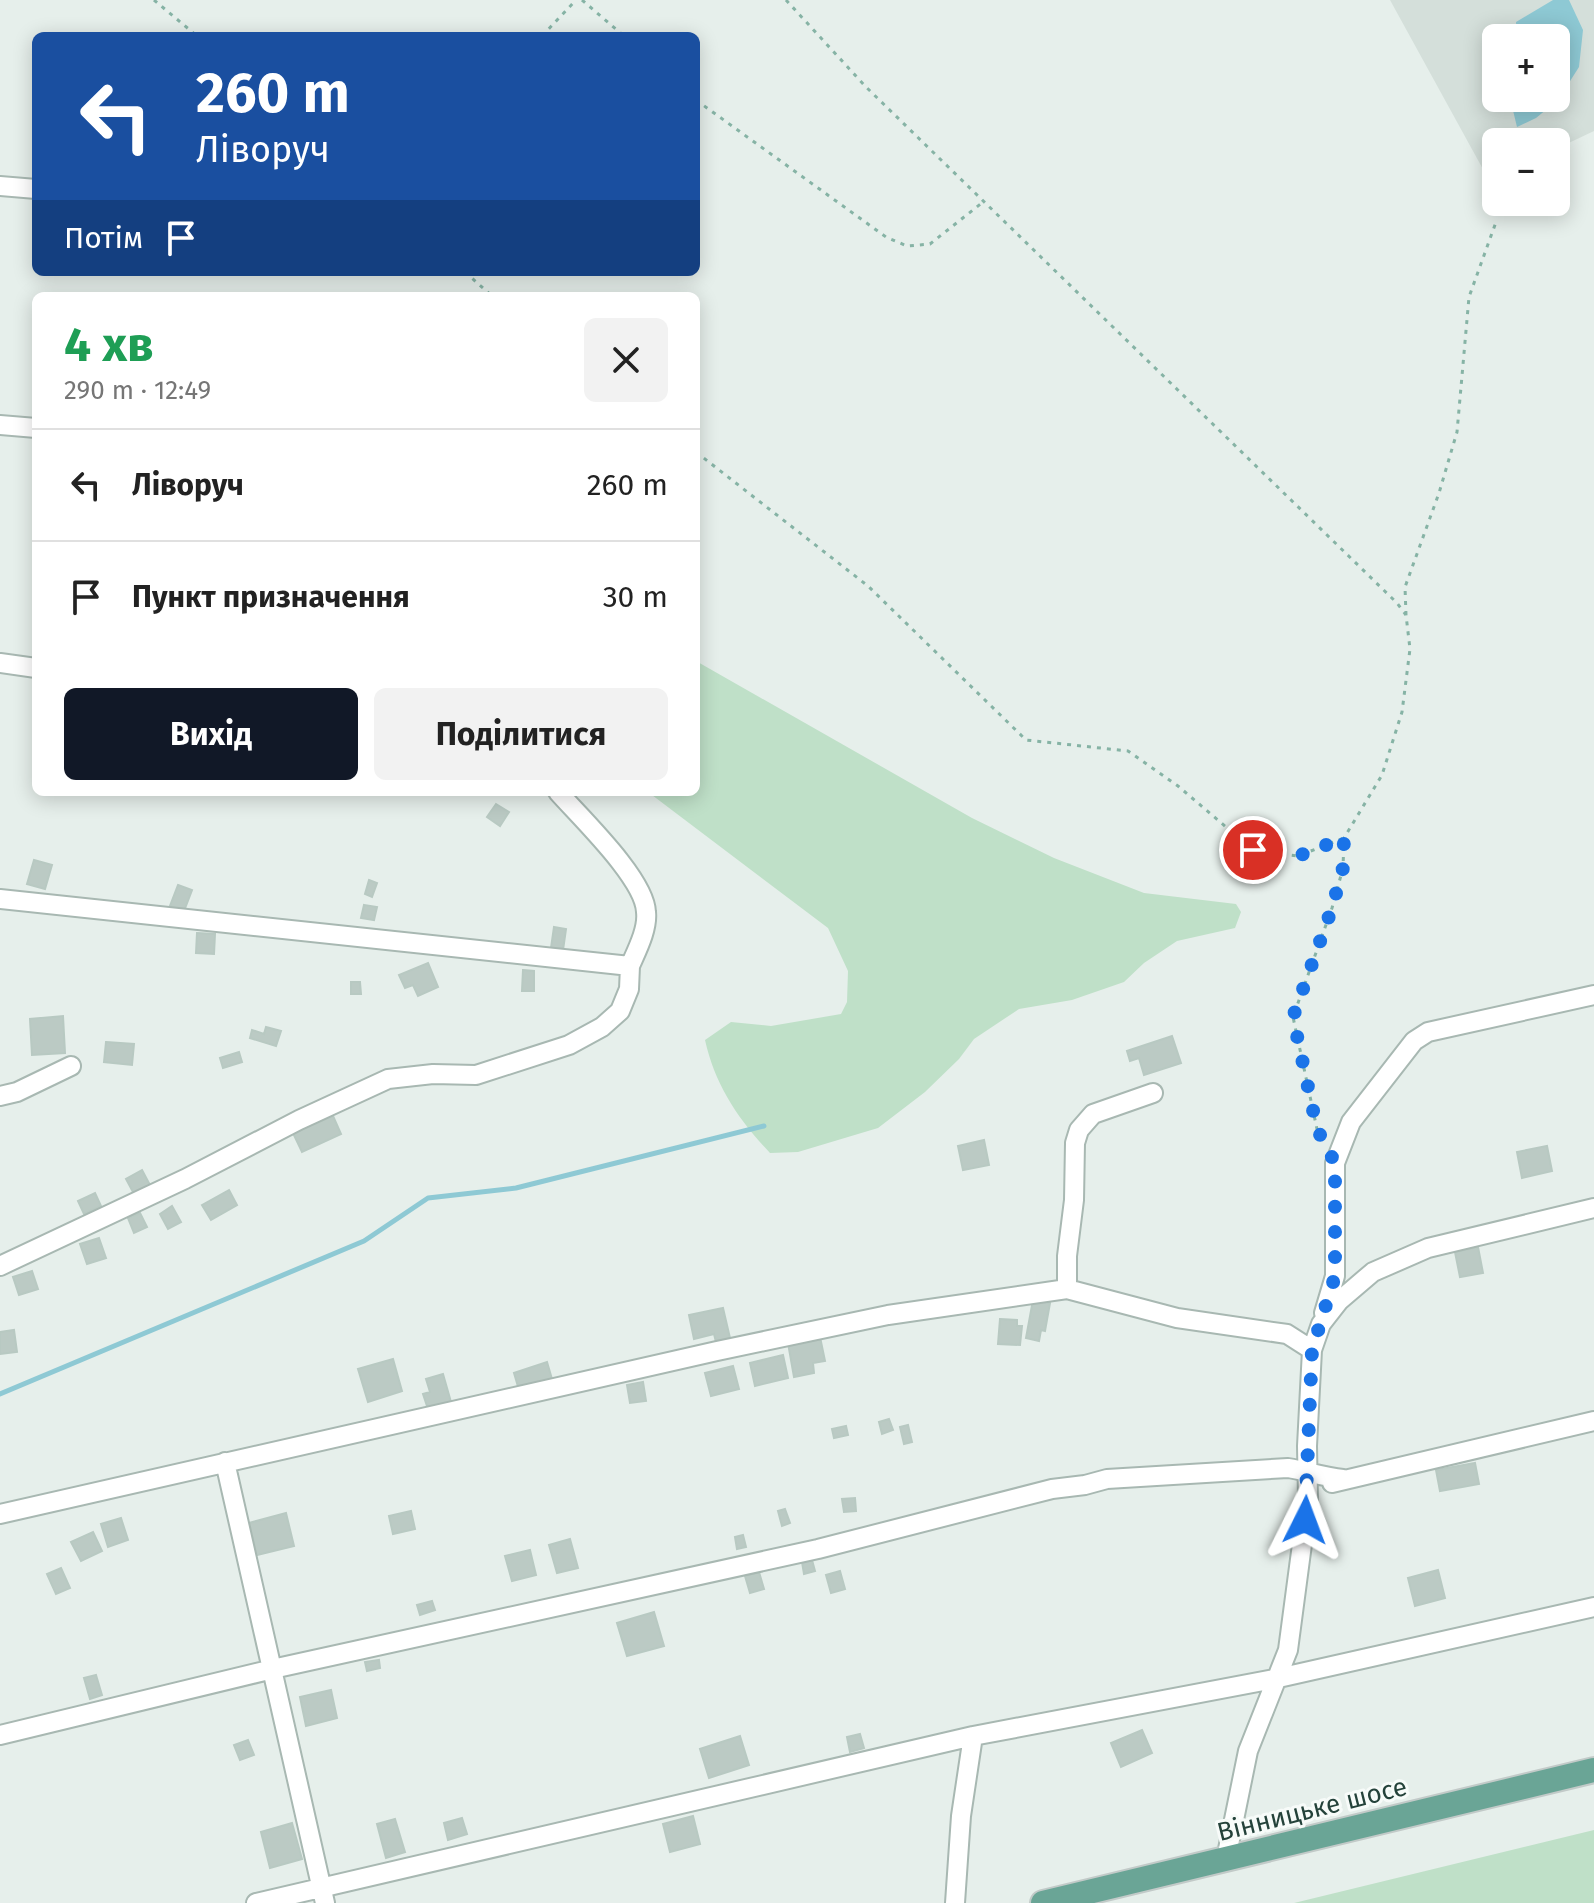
<!DOCTYPE html>
<html lang="uk">
<head>
<meta charset="utf-8">
<style>
  :root { --surface:#fff; --page:#f2f2f2; --text:#222; --muted:#767676; --line:#e0e0e0; --accent:#111827 }
  body { margin:0; font-family:"Fira Sans",sans-serif; background:var(--page); color:var(--text); height:100vh; display:flex; flex-direction:column; font-size:30px; white-space:nowrap }
  * { box-sizing:border-box; margin:0 }
  p { font-size:26px; color:var(--muted) }
  .icon { flex:none; width:44px; height:44px; fill:none; stroke:currentColor; stroke-width:2; stroke-linecap:round; stroke-linejoin:round }
  .map { position:relative; flex:1; overflow:hidden }
  .sheet { position:absolute; left:32px; top:292px; width:668px; height:504px; display:flex; flex-direction:column; background:var(--surface); border-radius:12px; box-shadow:0 4px 20px #0003 }
  .sheet>* { flex:none }
  .hud { position:absolute; left:32px; top:32px; width:668px; height:244px; border-radius:12px; box-shadow:0 4px 20px #0003; background:#1a4fa0; color:#fff; overflow:hidden }
  .tools { position:absolute; left:1482px; top:24px; display:grid; gap:16px }
  .tools a { display:grid; place-items:center; width:88px; height:88px; border-radius:12px; background:var(--surface); box-shadow:0 4px 20px #0003; font-size:40px }
  .pin { position:absolute; display:grid; place-items:center; width:68px; height:68px; color:#fff; margin:-34px; border:4px solid #fff; border-radius:50%; box-shadow:0 2px 8px #0007 }
  .me { position:absolute; width:88px; margin:-44px; rotate:3deg; stroke-linejoin:round; filter:drop-shadow(0 0 6px #0008) }
  .turn { display:flex; align-items:center; gap:28px; height:168px; padding:0 32px; font-size:36px }
  .turn .icon { width:104px; height:104px; stroke-width:2.5 }
  .turn b { display:block; font-size:56px; line-height:68px }
  .then { display:flex; align-items:center; height:76px; padding:0 32px; background:#0003; gap:16px; font-size:30px }
  .round { display:grid; place-items:center; flex:none; width:84px; height:84px; border-radius:12px; background:var(--page) }
  .head { display:flex; align-items:center; justify-content:space-between; height:136px; padding:0 32px }
  h1 { font-size:48px; font-weight:700; line-height:60px; color:#1e9e55 }
  .primary-button { display:flex; gap:16px; margin-top:auto; padding:16px 32px }
  .primary-button a { flex:1; height:92px; border-radius:12px; background:var(--accent); color:#fff; font-size:32px; font-weight:700; line-height:92px; text-align:center }
  .primary-button a+a { background:var(--page); color:var(--text) }
  ul { padding:0; list-style:none }
  li { display:flex; align-items:center; gap:24px; height:112px; padding:0 32px; border-top:2px solid var(--line) }
  li div { flex:1 }
  li b { display:block; font-size:30px }
  li em { font-style:normal }
  .map>svg:first-child { display:block }
  .built { fill:#d4dfda; fill-rule:evenodd }
  .green { fill:#bfe0c8 }
  .water { fill:#8ec9d4 }
  .lines { fill:none; stroke-linecap:round; stroke-linejoin:round }
  .stream { stroke:#8ec9d4; stroke-width:5 }
  .building { fill:#bbcac4; stroke:#b8c9c2; stroke-width:2 }
  .minor-casing { stroke:#a8b8b2; stroke-width:22 }
  .major-casing { stroke:#c2cac8; stroke-width:28 }
  .path { stroke:#86b3a5; stroke-width:3; stroke-dasharray:4 6; stroke-linecap:butt }
  .minor { stroke:#fff; stroke-width:18 }
  .major { stroke:#6aa596; stroke-width:24 }
  .route { stroke:#1a73e8; stroke-width:14; stroke-dasharray:0 25.2 }
  .labels { text-anchor:middle; stroke-width:6; stroke-linejoin:round; paint-order:stroke }
  .street-label { font-size:26px; fill:#24423a; stroke:#f7fbf9 }
</style>
</head>
<body>
<div class="map">
<svg width="1594" height="1903" viewBox="0 0 1594 1903">
  <rect width="100%" height="100%" fill="#e6efeb"/>
  <path class="built" d="M1390 0H1594V131L1556 149V142H1496V179L1490 182ZM1496 38H1556V98H1496Z"/>
  <path class="green" d="M696 661 972 818 1054 858 1144 893 1236 904 1241 912 1235 928 1177 941 1144 963 1124 982 1072 1000 1019 1009 974 1039 959 1059 925 1092 878 1128 798 1152 770 1153C738 1119 715 1085 705 1040L731 1022 771 1026 841 1014 847 1002 848 971 828 928 648 792H696Z
    M1594 1830V1903H1294Z"/>
  <path class="water" d="M1553 0H1569L1583 30 1579 67 1558 100 1536 118 1517 127 1510 98H1556V38H1517L1516 22Z"/>
  <g class="lines">
    <path class="stream" d="M0 1394 364 1241 428 1198 516 1188 764 1126"/>
  </g>
  <path class="building" d="M496 804 509 812 500 826 487 817Z
    M34 860 52 865 45 889 27 884Z
    M369 880 377 883 372 897 365 894Z
    M178 885 192 890 184 911 170 906Z
    M364 905 377 907 374 920 361 918Z
    M554 927 566 929 563 950 551 948Z
    M197 933 215 934 214 954 196 953Z
    M428 963 438 987 418 996 413 985 405 988 399 975Z
    M523 970 534 971V991H522Z
    M351 982H360L361 994H351Z
    M63 1016 65 1053 32 1055 30 1019Z
    M266 1027 281 1031 276 1046 250 1038 252 1030 264 1034Z
    M1172 1036 1181 1063 1144 1075 1139 1058 1130 1061 1127 1051Z
    M106 1042 134 1044 132 1065 104 1062Z
    M239 1052 242 1062 223 1068 220 1058Z
    M333 1116 341 1134 302 1152 293 1133Z
    M984 1140 989 1165 963 1170 958 1146Z
    M1547 1146 1552 1171 1522 1178 1517 1152Z
    M142 1170 150 1185 134 1194 126 1179Z
    M229 1190 237 1205 211 1220 202 1205Z
    M95 1193 101 1206 84 1214 78 1201Z
    M172 1206 181 1222 168 1229 160 1214Z
    M140 1213 147 1227 134 1233 128 1218Z
    M99 1238 106 1258 87 1264 80 1244Z
    M1478 1247 1483 1273 1460 1277 1455 1252Z
    M32 1271 38 1289 19 1295 13 1277Z
    M1033 1300 1050 1303 1045 1331 1041 1330 1039 1341 1026 1338Z
    M723 1308 730 1338 716 1342 714 1334 694 1339 689 1315Z
    M1000 1319 1017 1320V1326H1022L1020 1345 998 1344Z
    M14 1330 17 1352 0 1354V1332Z
    M820 1337 825 1361 813 1363 814 1373 794 1377 788 1343Z
    M783 1355 788 1378 755 1386 750 1363Z
    M393 1359 402 1391 368 1402 358 1369Z
    M547 1362 552 1379 519 1390 514 1373Z
    M733 1366 739 1389 711 1396 705 1373Z
    M443 1374 451 1402 428 1409 423 1394 430 1392 426 1379Z
    M643 1382 646 1401 630 1403 627 1385Z
    M889 1419 893 1430 882 1434 879 1422Z
    M908 1425 912 1442 904 1444 900 1427Z
    M846 1426 848 1435 834 1438 832 1429Z
    M1475 1463 1479 1484 1440 1491 1436 1470Z
    M855 1498 856 1511 844 1512 842 1499Z
    M785 1509 790 1523 782 1526 778 1511Z
    M411 1511 415 1529 393 1534 389 1516Z
    M286 1513 294 1546 257 1555 249 1523Z
    M121 1518 128 1540 108 1547 101 1524Z
    M93 1532 102 1551 81 1561 71 1542Z
    M743 1535 746 1547 737 1549 735 1537Z
    M570 1539 578 1568 557 1573 549 1545Z
    M530 1550 536 1575 512 1581 505 1556Z
    M812 1560 815 1571 804 1574 802 1562Z
    M61 1568 70 1588 56 1594 47 1574Z
    M1438 1570 1445 1598 1415 1606 1408 1578Z
    M840 1571 845 1589 831 1593 826 1575Z
    M759 1572 764 1589 750 1593 745 1576Z
    M432 1601 435 1610 420 1615 417 1605Z
    M654 1612 664 1646 627 1656 617 1623Z
    M379 1660 380 1668 367 1671 365 1662Z
    M96 1675 102 1695 90 1699 84 1678Z
    M331 1690 337 1718 306 1726 300 1697Z
    M1142 1730 1152 1753 1121 1767 1111 1743Z
    M860 1734 864 1748 850 1752 847 1737Z
    M740 1736 749 1765 709 1778 700 1749Z
    M248 1740 254 1755 240 1760 234 1745Z
    M693 1816 700 1844 670 1852 663 1824Z
    M462 1818 467 1834 448 1840 444 1823Z
    M395 1819 405 1852 386 1858 377 1824Z
    M292 1823 302 1859 270 1868 261 1832Z"/>
  <g class="lines">
    <g class="minor-casing">
      <path id="minor" d="M0 186 36 189
        M0 425 36 428
        M0 663 36 668
        M558 792C581 818 645 879 646 912 648 929 637 950 630 966
        M0 899 630 966 629 989 620 1011 602 1027 569 1045 476 1075 433 1074 388 1079 299 1120 185 1179 0 1266
        M0 1096 17 1092 71 1066
        M1067 1289V1256L1074 1200 1075 1143 1079 1130 1093 1114 1153 1093
        M1324 1313 1335 1276V1163L1351 1122 1414 1041 1428 1032 1594 995
        M225 1462 325 1903
        M1332 1483 1594 1421
        M0 1514 717 1351 888 1315 1067 1289 1177 1318 1287 1334 1312 1350
        M0 1735 277 1668 818 1549 1052 1489 1085 1485 1107 1479 1288 1468C1307 1471 1323 1477 1343 1479
        M1226 1859 1248 1751 1288 1650 1308 1499 1307 1446 1312 1350 1321 1324 1339 1301 1373 1272 1428 1248 1594 1208
        M256 1903 973 1736 1274 1679 1594 1607
        M955 1903 961 1816 973 1736"/>
    </g>
    <g class="major-casing">
      <path id="major" d="M1043 1903 1594 1770"/>
    </g>
    <path class="path" d="M154 0 197 36
      M582 0 624 36
      M786 0 866 87 1397 603 1406 615 1410 649 1402 712 1382 775 1344 838 1343 868 1332 908 1293 1017 1317 1129 1324 1142
      M542 36 576 0
      M696 100 886 237 907 246 930 244 983 202
      M465 272 492 296
      M696 452 868 586 1026 740 1128 751 1178 786 1253 850 1298 856 1344 838
      M1406 615 1405 587 1439 493 1457 432 1469 297 1496 222"/>
    <use href="#minor" class="minor"/>
    <use href="#major" class="major"/>
  </g>
  <g class="lines">
    <path class="route" d="M1253 850 1298 856 1344 838 1343 868 1332 908 1293 1017 1317 1129 1335 1163V1276L1312 1350 1305 1520"/>
  </g>
  <g class="labels">
    <g class="street-label">
      <text transform="translate(1312 1809) rotate(-14)" y="9">Вінницьке шосе</text>
    </g>
  </g>
</svg>
<div class="tools">
<a>+</a>
<a>−</a>
</div>
<div class="pin" style="left:1253px;top:850px;background:#d93025"><svg class="icon" aria-label="arrive" viewBox="0 0 24 24"><path d="M6 21V4h12l-3 4 3 4H6"/></svg></div>
<svg class="me" style="left:1305px;top:1520px" viewBox="-20 -20 40 40"><path d="M0-17L14 15 0 8-14 15z" fill="#1a73e8" stroke="#fff" stroke-width="4"/></svg>
<div class="hud">
<div class="turn"><svg class="icon" aria-label="left" viewBox="0 0 24 24"><path d="M17 20v-9H6M10 6l-5 5 5 5"/></svg><div><b>260 m</b>Ліворуч</div></div>
<div class="then">Потім<svg class="icon" aria-label="arrive" viewBox="0 0 24 24"><path d="M6 21V4h12l-3 4 3 4H6"/></svg></div>
</div>
<section class="sheet">
<div class="head"><div><h1>4 хв</h1><p>290 m · 12:49</p></div><a class="round"><svg class="icon" aria-label="close" viewBox="0 0 24 24"><path d="M6 6l12 12M18 6L6 18"/></svg></a></div>
<ul>
<li><svg class="icon" aria-label="left" viewBox="0 0 24 24"><path d="M17 20v-9H6M10 6l-5 5 5 5"/></svg><div><b>Ліворуч</b></div><em>260 m</em></li>
<li><svg class="icon" aria-label="arrive" viewBox="0 0 24 24"><path d="M6 21V4h12l-3 4 3 4H6"/></svg><div><b>Пункт призначення</b></div><em>30 m</em></li>
</ul>
<div class="primary-button"><a>Вихід</a><a>Поділитися</a></div>
</section>
</div>
</body>
</html>
